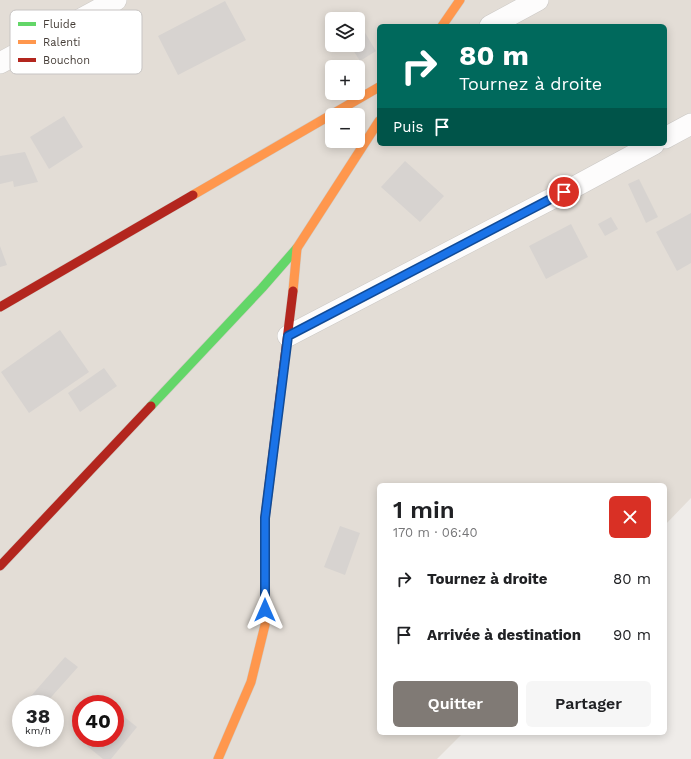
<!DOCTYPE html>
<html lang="fr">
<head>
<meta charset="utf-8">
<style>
  :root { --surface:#fff; --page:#f6f6f6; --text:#202124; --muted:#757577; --accent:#807a75 }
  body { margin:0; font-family:"Work Sans",sans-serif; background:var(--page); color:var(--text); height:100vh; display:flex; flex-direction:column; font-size:15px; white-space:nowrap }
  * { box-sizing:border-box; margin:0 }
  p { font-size:13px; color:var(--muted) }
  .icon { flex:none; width:22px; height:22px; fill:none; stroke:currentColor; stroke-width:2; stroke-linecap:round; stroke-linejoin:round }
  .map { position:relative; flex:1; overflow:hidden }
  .side { position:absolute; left:377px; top:483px; width:290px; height:252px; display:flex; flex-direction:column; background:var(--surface); border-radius:6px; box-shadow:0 2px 10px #0003 }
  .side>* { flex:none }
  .banner { position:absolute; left:377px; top:24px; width:290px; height:122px; border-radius:6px; box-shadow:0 2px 10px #0003; background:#00695c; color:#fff; overflow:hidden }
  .tools { position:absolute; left:325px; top:12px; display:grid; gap:8px }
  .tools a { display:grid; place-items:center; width:40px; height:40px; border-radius:6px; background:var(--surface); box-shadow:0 2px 10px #0003; font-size:20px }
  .speed { position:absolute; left:12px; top:695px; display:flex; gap:8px; font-size:20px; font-weight:700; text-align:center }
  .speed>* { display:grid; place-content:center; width:52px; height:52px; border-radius:50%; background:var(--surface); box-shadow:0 2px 10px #0003; line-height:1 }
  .speed small { font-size:10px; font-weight:400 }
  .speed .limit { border:6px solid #d22; background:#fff; color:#111 }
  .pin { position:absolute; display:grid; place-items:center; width:34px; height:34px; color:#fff; margin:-17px; border:2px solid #fff; border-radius:50%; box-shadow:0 1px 4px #0007 }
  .me { position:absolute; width:44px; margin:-22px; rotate:0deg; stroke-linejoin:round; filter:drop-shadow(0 0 3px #0008) }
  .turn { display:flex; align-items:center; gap:14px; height:84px; padding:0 16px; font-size:18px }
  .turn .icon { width:52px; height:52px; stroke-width:2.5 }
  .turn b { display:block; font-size:28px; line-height:34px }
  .then { display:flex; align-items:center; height:38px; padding:0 16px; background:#0003; gap:8px; font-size:15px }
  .round { display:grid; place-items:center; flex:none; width:42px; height:42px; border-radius:6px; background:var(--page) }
  .overview { display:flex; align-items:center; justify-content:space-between; height:68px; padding:0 16px }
  h1 { font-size:24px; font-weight:600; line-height:30px }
  .button { display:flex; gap:8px; margin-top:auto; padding:8px 16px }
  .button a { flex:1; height:46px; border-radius:6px; background:var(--accent); color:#fff; font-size:16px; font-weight:600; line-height:46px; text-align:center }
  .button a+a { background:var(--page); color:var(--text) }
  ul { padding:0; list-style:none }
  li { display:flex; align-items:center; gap:12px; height:56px; padding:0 16px }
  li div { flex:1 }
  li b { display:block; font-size:15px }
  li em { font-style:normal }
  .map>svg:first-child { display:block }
  .residential { fill:#e3ddd6; fill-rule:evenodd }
  .building { fill:#d7d3d0 }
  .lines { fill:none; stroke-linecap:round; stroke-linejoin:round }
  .street-casing { stroke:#cbc8c5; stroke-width:22 }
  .fast-casing { stroke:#cfc9c2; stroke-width:10 }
  .slow-casing { stroke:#cfc9c2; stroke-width:10 }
  .jam-casing { stroke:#cfc9c2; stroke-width:10 }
  .street { stroke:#fdfcfc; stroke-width:21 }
  .fast { stroke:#63d668; stroke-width:9 }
  .slow { stroke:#ff974d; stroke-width:9 }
  .jam { stroke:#b3261e; stroke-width:9 }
  .route-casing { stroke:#114b97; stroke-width:10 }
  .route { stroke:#1a73e8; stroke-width:7 }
  .key { fill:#fff; stroke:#c7c4c3; stroke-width:1 }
  .key-label { font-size:11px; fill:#443c36 }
</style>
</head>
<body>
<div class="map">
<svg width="691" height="759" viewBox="0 0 691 759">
  <rect width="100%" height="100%" fill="#efece9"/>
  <path class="residential" d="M0 0H691V498L665 525V485H379V733H463L437 759H0ZM332 19H358V45H332ZM379 26H665V144H379ZM332 67H358V93H332ZM332 115H358V141H332ZM21 704H55V738H21ZM81 704H115V738H81Z"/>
  <path class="building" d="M225 1 246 40 178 75 158 36Z
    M358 21 376 51 360 61 350 45H358Z
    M64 116 83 147 49 169 30 137Z
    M25 152 38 182 14 187 13 181 0 184V156Z
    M405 161 444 196 420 222 381 187Z
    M639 179 658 217 646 223 628 184Z
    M691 213V263L677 271 656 232Z
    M611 217 618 229 605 236 598 224Z
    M571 224 588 257 546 279 529 246Z
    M0 246 7 265 0 267Z
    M60 330 89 372 29 413 1 372Z
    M104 368 117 386 80 412 68 393Z
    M340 526 360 533 345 575 324 567Z
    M65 657 78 667 45 704H24Z
    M117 711 137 727 111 759H103L87 746 94 738H115V713Z"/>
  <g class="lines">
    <g class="street-casing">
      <path id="street" d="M490 26 538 0
        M0 63 116 0
        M665 138 691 124
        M288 336 578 185 654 144"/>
    </g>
    <g class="fast-casing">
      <path id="fast" d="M151 406 262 288 297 248"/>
    </g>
    <g class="slow-casing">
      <path id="slow" d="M442 26 460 0
        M193 195 379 87
        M293 291 297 248 379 121
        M218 759 251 682 265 625V587"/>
    </g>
    <g class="jam-casing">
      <path id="jam" d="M0 307 193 195
        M0 566 151 406
        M265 587V518L293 291"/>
    </g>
    <use href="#street" class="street"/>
    <use href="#fast" class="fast"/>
    <use href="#slow" class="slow"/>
    <use href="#jam" class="jam"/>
  </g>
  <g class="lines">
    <g class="route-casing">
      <path id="route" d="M265 610V518L288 336 564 192"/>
    </g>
    <use href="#route" class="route"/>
  </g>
  <rect x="10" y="10" width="132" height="64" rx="6" class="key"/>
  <rect x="18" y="22" width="18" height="4" fill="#63d668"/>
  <rect x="18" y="40" width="18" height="4" fill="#ff974d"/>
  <rect x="18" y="58" width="18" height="4" fill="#b3261e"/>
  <g class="key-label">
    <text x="43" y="28">Fluide</text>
    <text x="43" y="46">Ralenti</text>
    <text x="43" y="64">Bouchon</text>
  </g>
</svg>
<div class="tools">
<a><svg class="icon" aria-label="layers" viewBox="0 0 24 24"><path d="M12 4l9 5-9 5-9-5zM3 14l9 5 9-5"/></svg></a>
<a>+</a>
<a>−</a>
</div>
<div class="speed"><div>38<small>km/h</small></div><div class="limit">40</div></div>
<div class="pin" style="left:564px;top:192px;background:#d93025"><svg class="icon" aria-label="arrive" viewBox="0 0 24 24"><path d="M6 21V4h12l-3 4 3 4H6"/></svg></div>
<svg class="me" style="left:265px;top:610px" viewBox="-20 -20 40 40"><path d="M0-17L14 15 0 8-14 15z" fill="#1a73e8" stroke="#fff" stroke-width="4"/></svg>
<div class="banner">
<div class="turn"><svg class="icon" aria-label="right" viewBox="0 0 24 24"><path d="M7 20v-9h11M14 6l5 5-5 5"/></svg><div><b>80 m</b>Tournez à droite</div></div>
<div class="then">Puis<svg class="icon" aria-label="arrive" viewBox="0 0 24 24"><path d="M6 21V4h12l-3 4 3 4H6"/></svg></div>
</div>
<section class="side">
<div class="overview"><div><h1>1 min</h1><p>170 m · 06:40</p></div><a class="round" style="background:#d93025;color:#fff"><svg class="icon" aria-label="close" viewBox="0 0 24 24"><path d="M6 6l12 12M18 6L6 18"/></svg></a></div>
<ul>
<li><svg class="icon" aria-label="right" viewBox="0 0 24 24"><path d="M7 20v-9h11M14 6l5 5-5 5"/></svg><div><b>Tournez à droite</b></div><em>80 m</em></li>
<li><svg class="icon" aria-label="arrive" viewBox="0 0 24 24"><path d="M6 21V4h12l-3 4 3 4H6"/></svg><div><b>Arrivée à destination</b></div><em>90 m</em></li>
</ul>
<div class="button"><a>Quitter</a><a>Partager</a></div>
</section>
</div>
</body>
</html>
